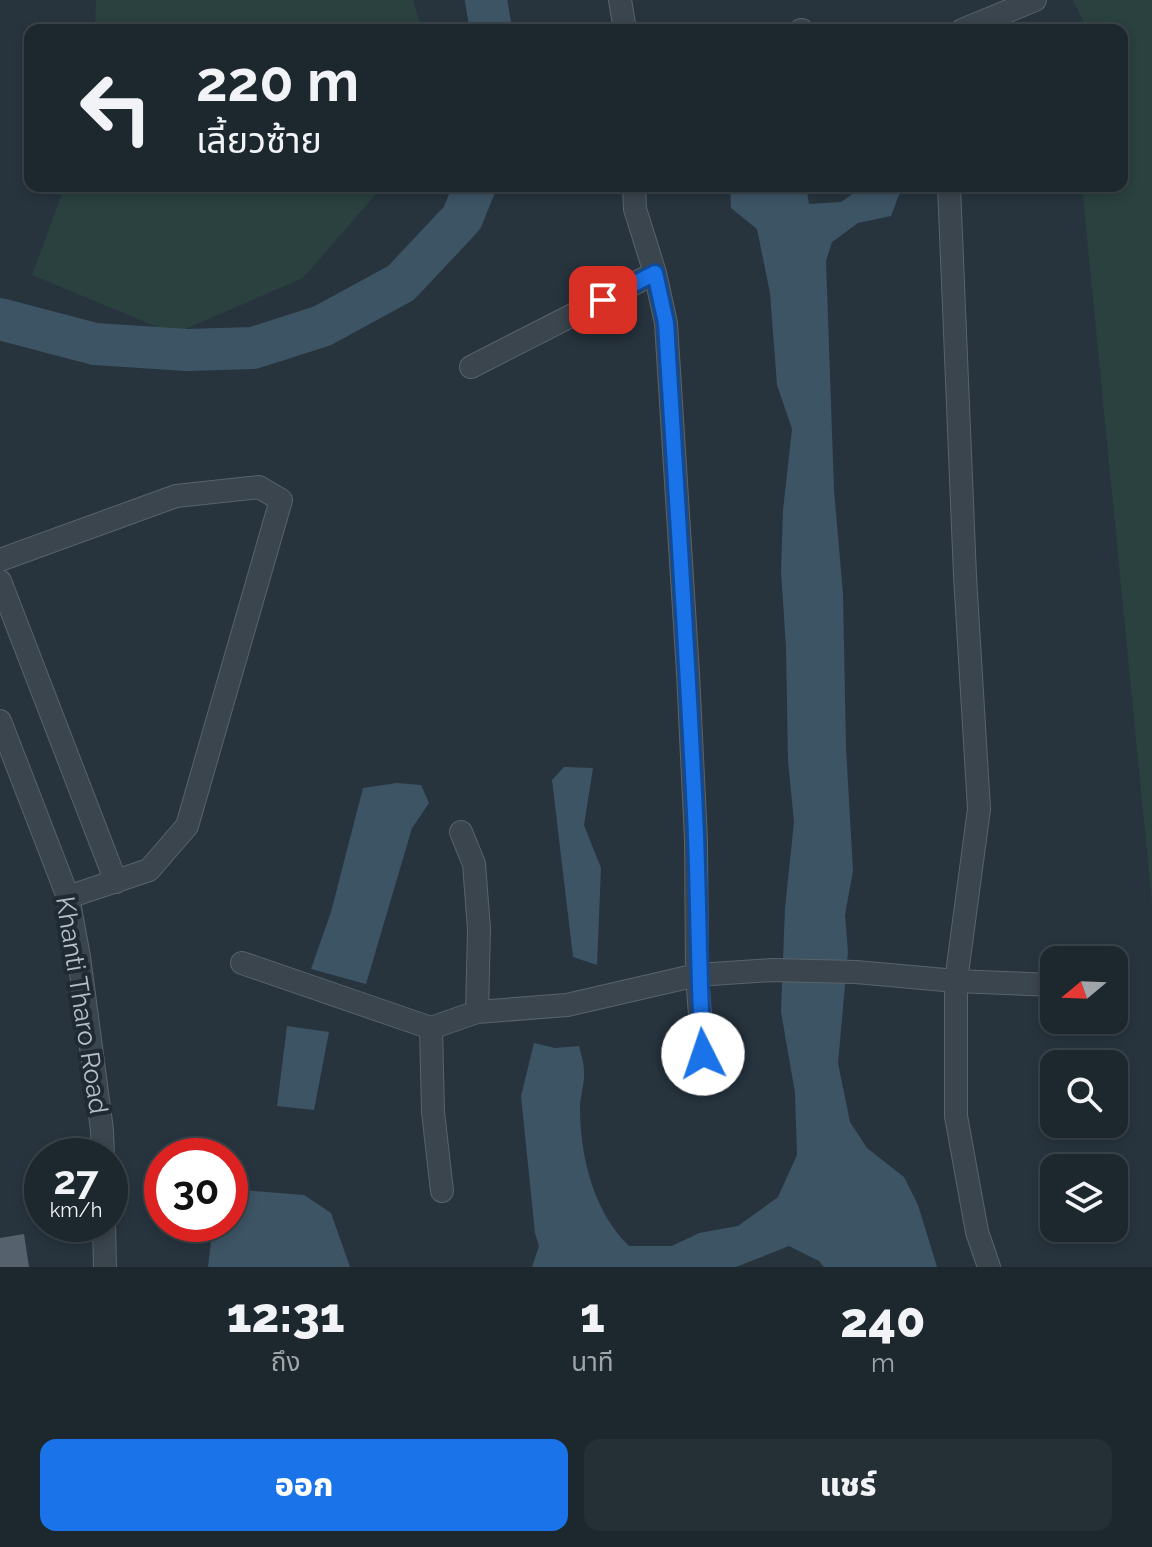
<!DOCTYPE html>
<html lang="th">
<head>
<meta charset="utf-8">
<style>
  :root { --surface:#1d272e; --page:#252f36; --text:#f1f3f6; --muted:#a0a5aa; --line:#3b444a; --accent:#1a73e8 }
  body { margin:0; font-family:Raleway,"Noto Sans Thai",sans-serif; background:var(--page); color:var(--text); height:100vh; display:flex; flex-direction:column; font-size:30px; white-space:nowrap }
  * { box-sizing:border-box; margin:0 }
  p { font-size:26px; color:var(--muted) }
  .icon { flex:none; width:44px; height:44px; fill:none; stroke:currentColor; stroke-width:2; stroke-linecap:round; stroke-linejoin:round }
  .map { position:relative; height:1267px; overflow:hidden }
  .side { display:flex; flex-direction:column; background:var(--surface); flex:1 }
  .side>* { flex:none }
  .banner { position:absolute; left:24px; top:24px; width:1104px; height:168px; border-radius:16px; box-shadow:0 4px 12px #0003,0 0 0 2px var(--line); background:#1d272e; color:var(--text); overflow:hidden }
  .needle { width:52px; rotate:251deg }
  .controls { position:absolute; left:1040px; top:946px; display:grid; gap:16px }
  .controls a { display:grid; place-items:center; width:88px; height:88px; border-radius:16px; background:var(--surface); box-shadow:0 4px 12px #0003,0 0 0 2px var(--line); font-size:40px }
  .speed { position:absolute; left:24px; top:1138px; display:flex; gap:16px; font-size:40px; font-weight:700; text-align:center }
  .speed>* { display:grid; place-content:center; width:104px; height:104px; border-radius:50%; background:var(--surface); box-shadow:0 4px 12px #0003,0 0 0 2px var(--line); line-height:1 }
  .speed small { font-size:20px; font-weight:400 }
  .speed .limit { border:12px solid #d22; background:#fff; color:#111 }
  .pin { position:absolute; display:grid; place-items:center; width:68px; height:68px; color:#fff; margin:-34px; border-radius:16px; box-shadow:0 4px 12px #0006 }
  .me { position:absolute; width:88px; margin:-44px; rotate:356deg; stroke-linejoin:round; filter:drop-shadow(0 0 6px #0008) }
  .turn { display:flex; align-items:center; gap:28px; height:168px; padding:0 40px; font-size:36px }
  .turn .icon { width:104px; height:104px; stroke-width:2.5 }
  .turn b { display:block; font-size:56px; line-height:68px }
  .eta { display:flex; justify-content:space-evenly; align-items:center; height:136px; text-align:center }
  .eta b { font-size:48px; font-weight:800; line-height:56px }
  .action { display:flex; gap:16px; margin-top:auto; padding:16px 40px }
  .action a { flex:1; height:92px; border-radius:16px; background:var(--accent); color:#fff; font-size:32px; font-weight:800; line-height:92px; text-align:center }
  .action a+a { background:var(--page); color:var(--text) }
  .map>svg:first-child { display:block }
  .green { fill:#2a413f }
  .water { fill:#3d5465 }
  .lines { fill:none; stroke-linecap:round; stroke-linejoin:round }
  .river { stroke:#3d5465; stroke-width:42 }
  .building { fill:#55626d }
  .minor-casing { stroke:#58636c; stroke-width:24 }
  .minor { stroke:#3b454e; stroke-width:22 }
  .route-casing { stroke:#114b97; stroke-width:20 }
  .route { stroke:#1a73e8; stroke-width:14 }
  .labels { text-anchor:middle; stroke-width:8; stroke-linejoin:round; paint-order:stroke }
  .street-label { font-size:26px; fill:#b7c0c9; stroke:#1f2a33 }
</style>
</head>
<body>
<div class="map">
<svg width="1152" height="1267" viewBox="0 0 1152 1267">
  <rect width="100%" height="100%" fill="#27343e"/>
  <path class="green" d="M96 0H413L422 30H95Z
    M1073 0H1152V903L1082 186H1122V30H1087Z
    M65 186H383L303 278 174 334 32 275Z"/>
  <path class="water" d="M730 186H806L809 204 841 202 861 188 902 187 891 216 858 223 832 242 826 261 834 490 843 594 846 748 853 871 845 915 848 952 838 1063 850 1122 867 1148 904 1177 918 1205 937 1267H824L819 1261 789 1246 736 1267H532L539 1246 535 1233 521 1096 534 1043 555 1048 579 1046C581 1054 584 1063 584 1071 585 1083 580 1096 580 1108 580 1156 594 1213 629 1246H672L699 1233 738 1226 778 1197 797 1155 795 1093 781 1012 785 908 794 822 788 761 786 647 781 571 783 510 792 429 777 385 770 293 757 229 731 208Z
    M564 767 593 768 584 825 601 868 597 965 573 957 552 780Z
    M397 783 421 785 429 803 412 828 366 984 311 969 331 912 363 788Z
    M287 1026 329 1032 314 1110 277 1106Z
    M230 1189 304 1195 331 1213 350 1267H208L213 1224H230Z"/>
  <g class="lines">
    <path class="river" d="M486 0 491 30
      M0 319 95 344 187 350 253 348 322 326 401 283 462 218 475 186"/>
  </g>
  <path class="building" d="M24 1234 29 1267H0V1238Z"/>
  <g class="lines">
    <g class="minor-casing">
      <path id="minor" d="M620 0 625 30
        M801 30H802
        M962 30 1035 0
        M634 186 635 209 655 273 666 323 688 673 696 840 697 975 705 1081
        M949 186 965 576 979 809 956 981V1116L977 1232 989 1267
        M471 367 655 273
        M0 560 176 496 259 487 281 500 187 826 149 870 68 897
        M0 581 116 882
        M0 721 68 897 79 957 102 1130 103 1156
        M461 832 474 864 479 929 477 1012
        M242 963 431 1028 477 1012 567 1005 697 975 772 970 856 972 956 981 1054 985
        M1114 988H1115
        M431 1028 433 1112 442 1191
        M104 1224 105 1267"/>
    </g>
    <use href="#minor" class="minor"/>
  </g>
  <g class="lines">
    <g class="route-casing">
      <path id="route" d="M603 300 655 273 666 323C676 486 687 649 695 813 699 893 698 974 703 1054"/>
    </g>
    <use href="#route" class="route"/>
  </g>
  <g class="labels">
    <g class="street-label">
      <text transform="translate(82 1005) rotate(81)" y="9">Khanti Tharo Road</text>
    </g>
  </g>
</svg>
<div class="controls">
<a><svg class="needle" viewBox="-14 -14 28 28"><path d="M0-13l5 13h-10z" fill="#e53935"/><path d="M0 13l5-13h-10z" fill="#a0a5aa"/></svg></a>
<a><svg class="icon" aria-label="search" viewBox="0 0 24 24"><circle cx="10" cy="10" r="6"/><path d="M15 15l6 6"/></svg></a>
<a><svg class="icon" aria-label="layers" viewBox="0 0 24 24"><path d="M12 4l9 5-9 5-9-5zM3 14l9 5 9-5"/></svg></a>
</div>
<div class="speed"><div>27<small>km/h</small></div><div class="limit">30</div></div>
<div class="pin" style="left:603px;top:300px;background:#d93025"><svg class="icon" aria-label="arrive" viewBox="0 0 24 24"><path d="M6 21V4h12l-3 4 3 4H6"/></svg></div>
<svg class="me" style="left:703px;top:1054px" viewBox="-20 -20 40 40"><circle r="19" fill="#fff"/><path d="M0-13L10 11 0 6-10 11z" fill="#1a73e8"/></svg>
<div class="banner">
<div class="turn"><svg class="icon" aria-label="left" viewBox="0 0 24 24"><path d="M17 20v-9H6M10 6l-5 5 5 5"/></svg><div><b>220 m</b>เลี้ยวซ้าย</div></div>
</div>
</div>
<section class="side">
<div class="eta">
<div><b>12:31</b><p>ถึง</p></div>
<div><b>1</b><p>นาที</p></div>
<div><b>240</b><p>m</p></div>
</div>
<div class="action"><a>ออก</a><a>แชร์</a></div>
</section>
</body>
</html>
